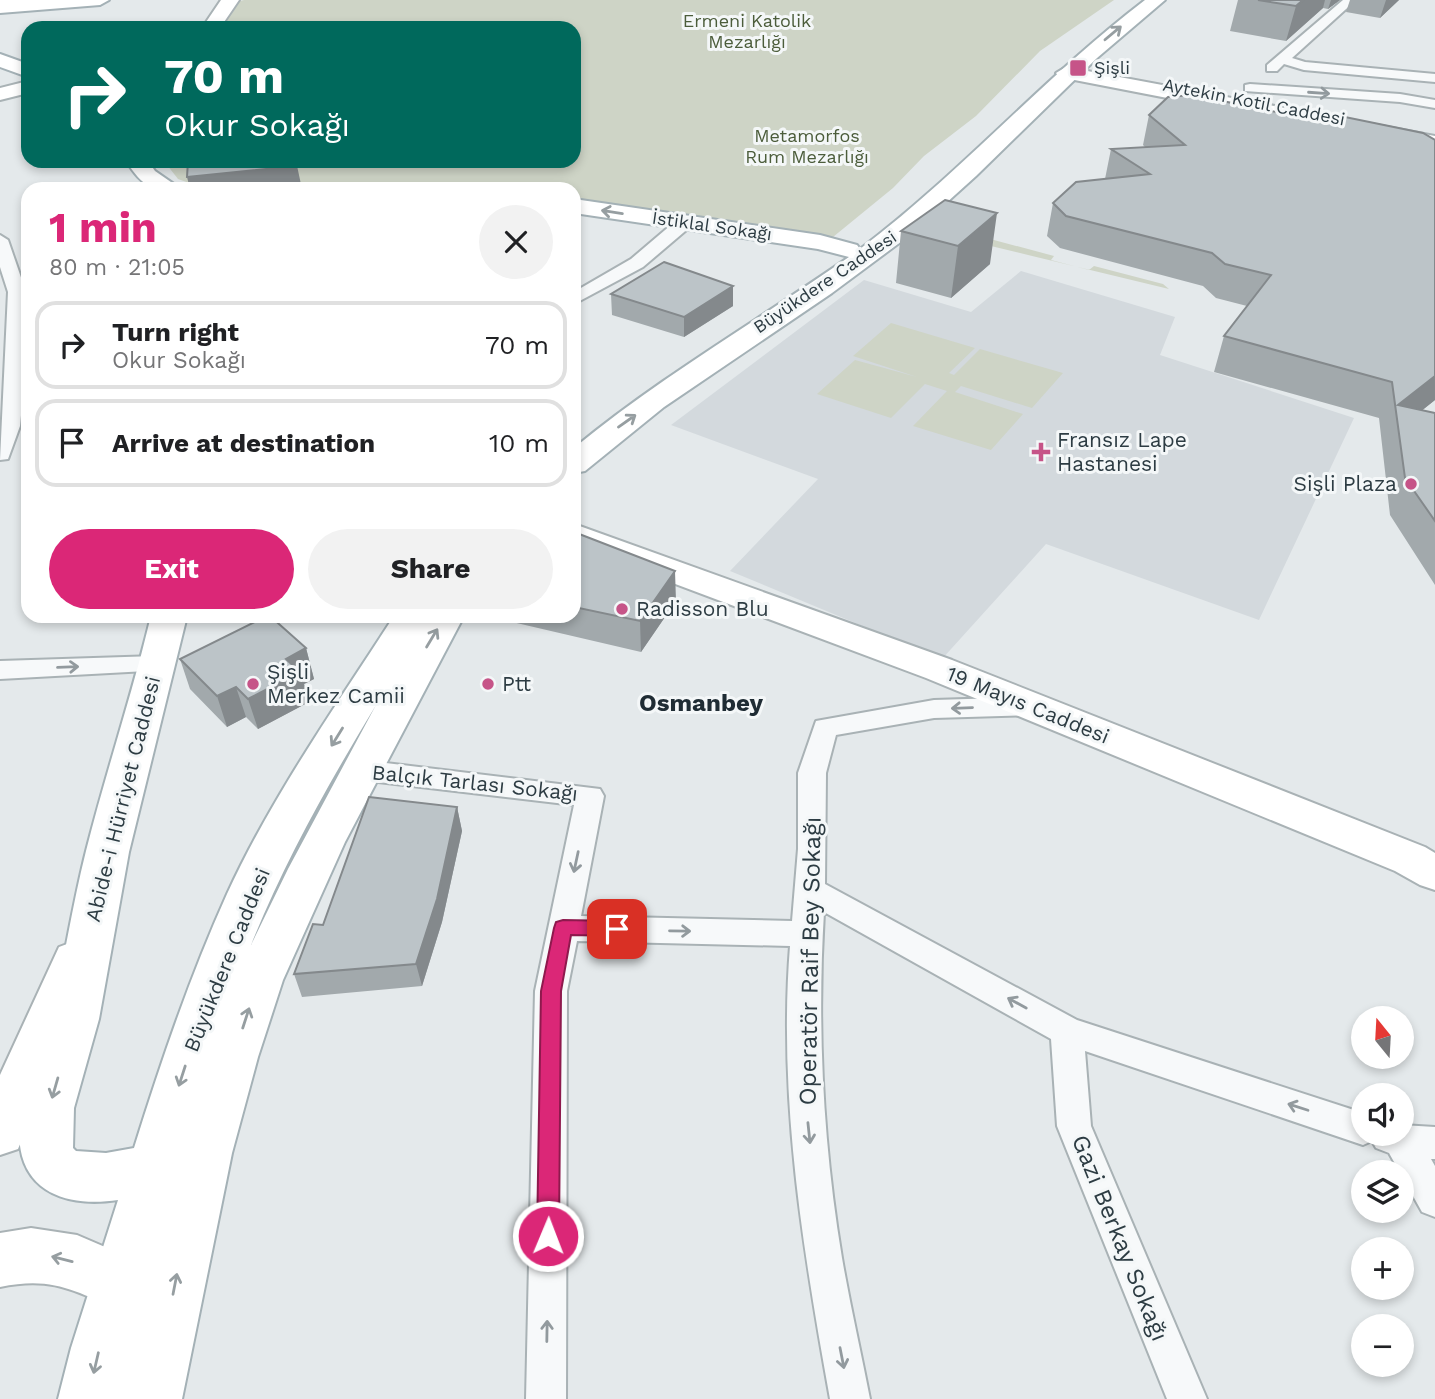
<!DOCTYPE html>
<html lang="en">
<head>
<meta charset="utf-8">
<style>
  :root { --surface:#fff; --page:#f2f2f2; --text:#202124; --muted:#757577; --line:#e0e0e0; --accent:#db2777 }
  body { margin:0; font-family:"Work Sans",sans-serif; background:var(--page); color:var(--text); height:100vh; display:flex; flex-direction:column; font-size:26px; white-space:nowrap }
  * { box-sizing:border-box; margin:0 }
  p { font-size:23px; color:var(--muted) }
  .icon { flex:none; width:38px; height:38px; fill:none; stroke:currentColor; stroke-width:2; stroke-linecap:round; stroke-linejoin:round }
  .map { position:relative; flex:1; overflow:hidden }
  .sheet { position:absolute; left:21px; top:182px; width:560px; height:441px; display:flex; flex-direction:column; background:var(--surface); border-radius:21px; box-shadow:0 4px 10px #0003 }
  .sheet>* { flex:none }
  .hud { position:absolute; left:21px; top:21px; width:560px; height:147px; border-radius:21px; box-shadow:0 4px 10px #0003; background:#00695c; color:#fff; overflow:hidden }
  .needle { width:46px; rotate:342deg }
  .buttons { position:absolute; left:1351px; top:1006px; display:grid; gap:14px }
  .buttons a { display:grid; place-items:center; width:63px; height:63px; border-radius:50%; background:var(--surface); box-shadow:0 4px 10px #0003; font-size:35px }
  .pin { position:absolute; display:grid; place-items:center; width:60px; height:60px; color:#fff; margin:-30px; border-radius:14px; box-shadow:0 4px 10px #0006 }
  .me { position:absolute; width:77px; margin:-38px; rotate:1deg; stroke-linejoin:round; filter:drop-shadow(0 0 5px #0008) }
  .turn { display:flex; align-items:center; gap:24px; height:147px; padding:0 28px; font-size:32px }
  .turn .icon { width:91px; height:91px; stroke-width:2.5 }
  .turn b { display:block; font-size:49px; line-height:60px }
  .round { display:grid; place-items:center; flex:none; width:74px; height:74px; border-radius:37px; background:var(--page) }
  .summary { display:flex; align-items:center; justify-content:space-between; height:119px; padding:0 28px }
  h1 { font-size:42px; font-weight:700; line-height:52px; color:var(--accent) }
  .cta { display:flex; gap:14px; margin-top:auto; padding:14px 28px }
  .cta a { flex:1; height:80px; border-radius:42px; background:var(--accent); color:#fff; font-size:28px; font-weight:700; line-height:80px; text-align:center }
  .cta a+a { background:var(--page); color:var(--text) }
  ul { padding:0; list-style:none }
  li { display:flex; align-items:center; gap:21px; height:88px; margin:0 14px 10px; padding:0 14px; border:4px solid var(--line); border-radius:21px }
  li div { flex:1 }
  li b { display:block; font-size:26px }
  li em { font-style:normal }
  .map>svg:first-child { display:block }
  .built { fill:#d3d9dd }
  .green { fill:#ced4c6 }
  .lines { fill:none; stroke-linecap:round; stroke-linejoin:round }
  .street-casing { stroke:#a9b2b5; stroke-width:4 }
  .secondary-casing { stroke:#a9b2b5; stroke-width:4 }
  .primary-casing { stroke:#a4b1b6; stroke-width:4 }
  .highway-casing { stroke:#8d9ba1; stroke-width:4 }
  .street { fill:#f7f9fa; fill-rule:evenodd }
  .secondary { fill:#fff; fill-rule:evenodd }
  .primary { fill:#fff; fill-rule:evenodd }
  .highway { fill:#fff; fill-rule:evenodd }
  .wall { fill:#a2a9ac }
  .shaded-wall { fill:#84898c }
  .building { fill:#bcc4c8; stroke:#84898c; stroke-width:2 }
  .oneway { stroke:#969ea1 }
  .oneway2 { stroke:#929a9e }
  .route { fill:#db2777; stroke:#8e194d; stroke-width:2 }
  .poi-dot { fill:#c65488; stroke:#f4f7f8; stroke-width:2.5 }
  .labels { text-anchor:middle; stroke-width:6; stroke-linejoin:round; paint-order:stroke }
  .far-park-label { font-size:18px; fill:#4c5d3b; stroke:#f4f7f8 }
  .far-poi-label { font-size:18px; fill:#2d3c43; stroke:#f4f7f8; text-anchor:start }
  .far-street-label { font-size:18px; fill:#2d3c43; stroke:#f4f7f8 }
  .poi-label { font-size:21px; fill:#2d3c43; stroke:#f4f7f8; text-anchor:start }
  .street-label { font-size:21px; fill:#2d3c43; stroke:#f4f7f8 }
  .quarter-label { font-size:24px; font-weight:bold; fill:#1f2c34; stroke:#f4f7f8 }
  .near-street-label { font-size:24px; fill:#2d3c43; stroke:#f4f7f8 }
</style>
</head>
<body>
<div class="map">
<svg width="1435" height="1399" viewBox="0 0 1435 1399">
  <rect width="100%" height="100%" fill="#e4e9eb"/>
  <path class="built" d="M1021 271 1175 317 1160 355 1354 418 1259 620 1046 544 942 659 730 571 818 479 671 425 864 280 971 312Z"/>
  <path class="green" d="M244 0H1114L1040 51 976 116 924 156 893 188 833 237 574 200V189L203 188 178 179 164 161H574V28H222L240 1Z
    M979 236 1054 256 1051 260 1089 270 1094 266 1163 284 1169 289 970 241Z
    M891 323 975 348 949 373 954 375 980 349 1063 373 1032 408 961 386 955 392 1023 414 991 450 913 426 947 391 925 384 891 418 817 394 855 360 917 377 853 356Z"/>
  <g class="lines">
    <g class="street-casing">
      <path id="street" d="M1343 0H1356L1292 58 1305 62 1435 74V82L1304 70 1284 64 1277 71H1267V65Z
        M1250 84 1400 94 1435 100V108L1400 102 1245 91V85Z
        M684 218 692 223 690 227 643 267 574 304V292L631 259 678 219Z
        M0 235 8 240 26 292 25 372 20 426 8 459 0 460 8 292 0 267Z
        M156 656 165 658 169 664 165 670 0 679V661Z
        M1030 697 1039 700 1043 706 1039 712 1030 715 934 718 836 735 826 773 825 884 1077 1020 1363 1113V1134H1402V1125L1435 1127V1159H1431L1435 1166V1217L1422 1212 1389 1153 1376 1148 1372 1141 1363 1145 1085 1051 1091 1126 1207 1399H1167L1057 1126 1051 1039 824 912C817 1027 823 1144 842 1258 850 1305 861 1352 870 1399H830C803 1250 778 1098 790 946L577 941 567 991 566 1399H526L535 991 574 805 361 780 351 777 347 770 351 763 361 760 600 789 604 796 581 916 792 921 798 849V773L816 721 934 700Z"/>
    </g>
    <g class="secondary-casing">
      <path id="secondary" d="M221 0H239L220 28H202Z
        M1066 67 1435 136V150L1059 77 1056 73Z
        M28 81V93L0 100V88Z
        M574 524 952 660 1425 847 1435 853V890L1420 885 1395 871 926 678 574 546Z
        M75 941 91 947 98 960 18 1149 0 1155V1075L59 947Z
        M31 1228 77 1235 140 1262 148 1282 140 1302 120 1310C74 1291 53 1276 0 1287V1233Z"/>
    </g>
    <g class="primary-casing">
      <path id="primary" d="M34 0H109L100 5 0 13V3Z
        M1145 0H1165L1097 58 976 176 914 232 832 293 664 407 585 471 574 473V448C660 377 757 321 849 257L818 249 574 213V199L820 235 857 245 860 249C961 173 1044 77 1145 0Z
        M0 54 28 64V77L0 67Z
        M126 161H148L155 171 181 189C149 189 144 188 126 161Z
        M151 616H187L129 852 99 1019 74 1108 73 1148 76 1151 106 1153 134 1148C161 1062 190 976 227 894 272 796 336 706 394 616H464L345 842 283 980 258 1057 232 1153 182 1399H58L71 1348 118 1200C79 1206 34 1199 22 1156 10 1111 41 1061 51 1017 64 962 72 906 86 851 106 772 132 695 151 616ZM376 705 288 869 251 945C285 860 329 783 376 705Z"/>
    </g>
    <g class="highway-casing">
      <path id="highway" d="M0 0H66L57 5 0 9Z"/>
    </g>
    <use href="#street" class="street"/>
    <use href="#secondary" class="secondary"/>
    <use href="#primary" class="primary"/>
    <use href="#highway" class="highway"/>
  </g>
  <path class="wall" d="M1238 0H1340L1328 9 1323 8 1286 41 1230 31Z
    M1350 0H1399L1380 18 1346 12Z
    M1149 115 1296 116 1435 140V400L1422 410 1435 413V585L1390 515 1379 418 1214 372 1224 336 1247 306 1216 298 1203 286 1060 248 1047 236 1053 203 1105 179 1111 149 1145 147 1143 145Z
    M945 200 990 264 951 298 896 283 901 231Z
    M611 294 733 306 684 337 612 315Z
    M574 532 676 601 641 652 486 616H574Z
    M306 648 314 679 304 684 309 702 258 729 246 717 227 727 190 689 180 659Z
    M457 807 462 831 442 922 422 986 302 997 294 974 323 925Z"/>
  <path class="shaded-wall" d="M1303 0H1325L1323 8 1286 41 1296 6Z
    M1331 0H1340L1328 9Z
    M1386 0H1399L1380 18Z
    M295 161H296L302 189H190L187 177Z
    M997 213 990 264 951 298 958 246Z
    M733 286V306L684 337V317Z
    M1435 376V400L1399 429 1398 405Z
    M675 571 676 601 641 652 640 621Z
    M306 648 314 679 304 684 309 702 258 729 248 699 286 659Z
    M236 687 246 717 227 727 217 696Z
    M457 807 462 831 442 922 422 986 416 964Z"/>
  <path class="building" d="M1258 0H1303L1296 6Z
    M1193 95 1296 116 1308 113 1334 118 1345 117 1423 133 1435 140V376L1398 405 1435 413V521L1405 478 1392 382 1224 336 1271 275 1225 264 1212 253 1066 216 1053 203 1076 182 1150 174 1111 149 1185 145 1149 115 1168 97Z
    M188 161H295V166L187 177Z
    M945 200 997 213 958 246 901 231Z
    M664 262 733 286 684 317 611 294Z
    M574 532 675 571 640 621 574 607Z
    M267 616H270L306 648 286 659 300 672 248 699 236 687 217 696 180 659Z
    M369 797 457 807 437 899 416 964 294 974 313 924 323 925Z"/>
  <defs><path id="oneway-shaft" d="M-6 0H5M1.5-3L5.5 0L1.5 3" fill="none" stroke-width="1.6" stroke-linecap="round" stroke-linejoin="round" transform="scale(1.75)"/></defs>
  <g class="oneway">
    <use href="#oneway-shaft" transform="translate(1113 33) rotate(-40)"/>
    <use href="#oneway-shaft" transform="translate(612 212) rotate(-171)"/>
    <use href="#oneway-shaft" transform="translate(627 421) rotate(-35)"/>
    <use href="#oneway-shaft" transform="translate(432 638) rotate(-59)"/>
    <use href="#oneway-shaft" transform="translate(337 737) rotate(122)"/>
    <use href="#oneway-shaft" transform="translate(246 1018) rotate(-72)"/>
    <use href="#oneway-shaft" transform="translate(182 1076) rotate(108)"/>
    <use href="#oneway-shaft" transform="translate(55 1088) rotate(106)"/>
    <use href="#oneway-shaft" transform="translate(62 1259) rotate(-166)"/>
    <use href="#oneway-shaft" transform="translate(175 1284) rotate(-79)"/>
    <use href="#oneway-shaft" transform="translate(96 1363) rotate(103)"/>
  </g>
  <g class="oneway2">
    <use href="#oneway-shaft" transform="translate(1319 93) rotate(4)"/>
    <use href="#oneway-shaft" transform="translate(68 667) rotate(-2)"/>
    <use href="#oneway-shaft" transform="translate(962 708) rotate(178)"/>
    <use href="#oneway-shaft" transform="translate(576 862) rotate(102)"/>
    <use href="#oneway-shaft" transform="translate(680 931) rotate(1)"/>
    <use href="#oneway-shaft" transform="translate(1017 1003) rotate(-151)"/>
    <use href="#oneway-shaft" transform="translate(1298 1107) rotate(-162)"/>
    <use href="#oneway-shaft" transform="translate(809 1133) rotate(84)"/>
    <use href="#oneway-shaft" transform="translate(547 1331) rotate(-89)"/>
    <use href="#oneway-shaft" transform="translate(842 1358) rotate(79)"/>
  </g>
  <path class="route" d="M563 920 617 921 624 924 627 929 624 934 617 936 571 935 561 991 559 1236 556 1244 548 1247 540 1244 537 1236 541 991 554 928 556 922Z"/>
  <g class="poi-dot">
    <rect x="1069" y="59" width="18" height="18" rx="3.5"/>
    <path d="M1037.5 441.5h7v7h7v7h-7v7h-7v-7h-7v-7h7z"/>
    <circle cx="1411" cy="484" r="7"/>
    <circle cx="622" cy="609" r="7"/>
    <circle cx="253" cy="684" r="7"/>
    <circle cx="488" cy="684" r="7"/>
  </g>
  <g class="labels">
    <g class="far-park-label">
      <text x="747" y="27">Ermeni Katolik<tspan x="747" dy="21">Mezarlığı</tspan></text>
      <text x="807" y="142">Metamorfos<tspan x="807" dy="21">Rum Mezarlığı</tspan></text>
    </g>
    <g class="far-poi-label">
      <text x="1094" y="74">Şişli</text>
    </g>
    <g class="far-street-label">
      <text transform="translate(1254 102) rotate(11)" y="6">Aytekin Kotil Caddesi</text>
      <text transform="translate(712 226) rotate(8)" y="6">İstiklal Sokağı</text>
      <text transform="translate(825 282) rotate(-34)" y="6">Büyükdere Caddesi</text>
    </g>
    <g class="poi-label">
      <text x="1057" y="447">Fransız Lape<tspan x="1057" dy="24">Hastanesi</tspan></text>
      <text x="1397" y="491" text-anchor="end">Sişli Plaza</text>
      <text x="636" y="616">Radisson Blu</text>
      <text x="267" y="679">Şişli<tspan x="267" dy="24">Merkez Camii</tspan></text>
      <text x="502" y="691">Ptt</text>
    </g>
    <g class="street-label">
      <text transform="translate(1028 705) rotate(22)" y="7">19 Mayıs Caddesi</text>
      <text transform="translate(475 783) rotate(6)" y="7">Balçık Tarlası Sokağı</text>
      <text transform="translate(123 799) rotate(-76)" y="7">Abide-i Hürriyet Caddesi</text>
      <text transform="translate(227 960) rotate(-68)" y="7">Büyükdere Caddesi</text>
    </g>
    <g class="quarter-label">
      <text x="701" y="711">Osmanbey</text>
    </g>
    <g class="near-street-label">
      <text transform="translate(810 961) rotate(-89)" y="8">Operatör Raif Bey Sokağı</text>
      <text transform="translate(1120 1238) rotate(68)" y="8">Gazi Berkay Sokağı</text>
    </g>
  </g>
</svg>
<div class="buttons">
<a><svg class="needle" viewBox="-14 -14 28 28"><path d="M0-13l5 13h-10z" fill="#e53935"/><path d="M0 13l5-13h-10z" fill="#757577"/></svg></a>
<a><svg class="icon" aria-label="sound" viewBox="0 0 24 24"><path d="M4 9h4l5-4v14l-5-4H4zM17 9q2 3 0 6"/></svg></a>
<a><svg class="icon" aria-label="layers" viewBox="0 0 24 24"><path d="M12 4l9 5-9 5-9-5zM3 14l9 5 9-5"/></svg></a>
<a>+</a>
<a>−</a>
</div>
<div class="pin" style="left:617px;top:929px;background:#d93025"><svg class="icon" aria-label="arrive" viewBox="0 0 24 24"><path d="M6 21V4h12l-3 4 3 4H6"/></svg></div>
<svg class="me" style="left:548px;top:1236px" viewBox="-20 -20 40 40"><circle r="17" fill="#db2777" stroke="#fff" stroke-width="3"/><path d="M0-11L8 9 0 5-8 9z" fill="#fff"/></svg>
<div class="hud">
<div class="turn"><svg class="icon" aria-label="right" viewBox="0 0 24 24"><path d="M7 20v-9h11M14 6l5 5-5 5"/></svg><div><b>70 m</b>Okur Sokağı</div></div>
</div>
<section class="sheet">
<div class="summary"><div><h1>1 min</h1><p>80 m · 21:05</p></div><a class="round"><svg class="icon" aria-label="close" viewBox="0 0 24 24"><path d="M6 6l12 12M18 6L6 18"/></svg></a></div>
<ul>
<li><svg class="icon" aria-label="right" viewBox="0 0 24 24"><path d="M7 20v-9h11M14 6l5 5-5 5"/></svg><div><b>Turn right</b><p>Okur Sokağı</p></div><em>70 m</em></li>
<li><svg class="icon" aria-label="arrive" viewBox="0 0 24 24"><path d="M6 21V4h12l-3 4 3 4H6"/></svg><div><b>Arrive at destination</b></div><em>10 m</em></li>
</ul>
<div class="cta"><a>Exit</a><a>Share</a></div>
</section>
</div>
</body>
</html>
